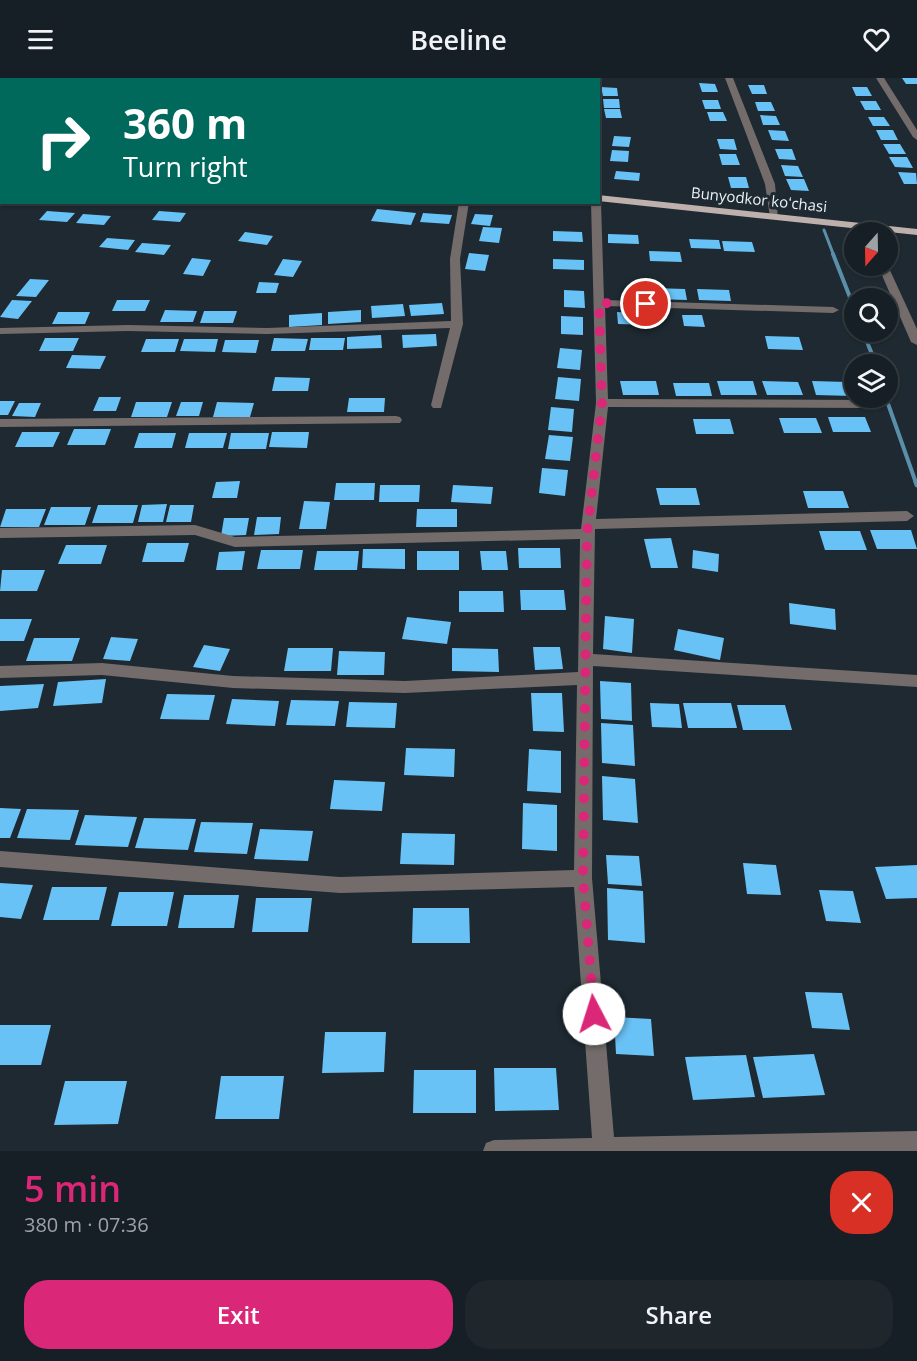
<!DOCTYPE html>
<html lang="en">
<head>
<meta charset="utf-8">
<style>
  :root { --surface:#161f25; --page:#1f272d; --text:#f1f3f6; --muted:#9ea2a7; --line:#353d42; --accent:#db2777 }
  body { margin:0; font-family:"Open Sans",sans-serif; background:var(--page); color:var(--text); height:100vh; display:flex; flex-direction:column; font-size:22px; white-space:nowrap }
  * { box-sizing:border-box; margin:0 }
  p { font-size:20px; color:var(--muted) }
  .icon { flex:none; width:33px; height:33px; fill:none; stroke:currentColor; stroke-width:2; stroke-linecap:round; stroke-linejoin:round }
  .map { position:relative; height:1073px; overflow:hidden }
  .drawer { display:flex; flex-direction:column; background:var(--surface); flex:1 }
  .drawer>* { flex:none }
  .banner { position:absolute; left:0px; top:0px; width:600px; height:126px; box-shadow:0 2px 4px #0004,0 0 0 2px var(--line); background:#00695c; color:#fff; overflow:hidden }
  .needle { width:39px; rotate:200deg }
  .fabs { position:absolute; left:844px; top:144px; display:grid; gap:12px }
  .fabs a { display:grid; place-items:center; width:54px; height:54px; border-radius:50%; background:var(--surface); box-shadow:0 2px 4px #0004,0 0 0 2px var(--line); font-size:30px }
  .pin { position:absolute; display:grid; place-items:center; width:51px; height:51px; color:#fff; margin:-26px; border:3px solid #fff; border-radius:50%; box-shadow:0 2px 6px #0007 }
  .me { position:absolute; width:66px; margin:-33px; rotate:355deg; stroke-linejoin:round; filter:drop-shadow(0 0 4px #0008) }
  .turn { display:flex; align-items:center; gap:21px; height:126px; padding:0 24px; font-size:27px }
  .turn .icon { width:78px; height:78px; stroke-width:2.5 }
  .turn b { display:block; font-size:42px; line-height:51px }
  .round { display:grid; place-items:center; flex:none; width:63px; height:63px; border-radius:24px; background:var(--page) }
  .headline { display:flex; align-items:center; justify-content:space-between; height:102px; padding:0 24px }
  h1 { font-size:36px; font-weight:600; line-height:45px; color:var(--accent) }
  .primary-button { display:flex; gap:12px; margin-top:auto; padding:12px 24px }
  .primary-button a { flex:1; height:69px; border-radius:24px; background:var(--accent); color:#fff; font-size:24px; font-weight:600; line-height:69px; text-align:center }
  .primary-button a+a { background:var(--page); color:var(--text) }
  header { display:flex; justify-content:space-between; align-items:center; height:78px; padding:0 24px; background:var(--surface); font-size:27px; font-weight:600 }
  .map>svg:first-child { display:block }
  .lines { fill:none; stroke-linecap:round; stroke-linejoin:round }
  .stream-far2 { stroke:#5a8faa; stroke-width:3 }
  .stream-far1 { stroke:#5a8faa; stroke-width:4 }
  .stream { stroke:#5a8faa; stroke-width:5 }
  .building { fill:#69c2f6 }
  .minor { fill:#736c6a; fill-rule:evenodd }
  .major { fill:#beb0ac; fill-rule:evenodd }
  .route { stroke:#db2777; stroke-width:10; stroke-dasharray:0 18 }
  .labels { text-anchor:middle; stroke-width:6; stroke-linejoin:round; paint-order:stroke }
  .far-street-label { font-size:15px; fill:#eaf2f7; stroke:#1e2931 }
</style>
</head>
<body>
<header><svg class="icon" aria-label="menu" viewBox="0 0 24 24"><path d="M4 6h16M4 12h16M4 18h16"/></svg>Beeline<svg class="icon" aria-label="heart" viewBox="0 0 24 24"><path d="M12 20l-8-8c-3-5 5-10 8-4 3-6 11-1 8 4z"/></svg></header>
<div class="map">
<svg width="917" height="1073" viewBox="0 0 917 1073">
  <rect width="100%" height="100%" fill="#1e2931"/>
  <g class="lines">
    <path class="stream-far2" d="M824 152 834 178"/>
    <path class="stream-far1" d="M833 176 855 232
      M863 254 876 286
      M886 320 916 405"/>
    <path class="stream" d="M916 404 917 407"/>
  </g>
  <path class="building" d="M902 0H917V6H906Z
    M699 5 715 6 718 14H702Z
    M748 7H764L767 16H752Z
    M601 9 617 10 618 18H603Z
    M852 9H867L872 18H856Z
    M603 21H619L620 30H604Z
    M702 22H718L721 31H705Z
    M860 23H876L881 32H865Z
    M755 24H771L775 33H758Z
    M604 31H620L622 40H606Z
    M707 34H723L727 43H710Z
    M760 37 776 38 780 47H763Z
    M868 39H884L890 48H873Z
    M768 52 785 53 789 63 772 62Z
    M876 52H893L898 62H881Z
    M614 58 631 59 629 69 612 68Z
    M717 61H734L737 72 720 71Z
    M883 66H900L906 76H889Z
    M775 71H792L796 82 779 81Z
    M612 72 629 73 628 84 610 83Z
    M719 76H736L740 87H722Z
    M889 79H907L913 90 895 89Z
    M781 87 798 88 803 99 785 98Z
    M616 93 640 95 639 103 614 101Z
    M898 94 916 95 917 106H904Z
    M728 99H746L749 110H731Z
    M786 101H804L809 113 791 112Z
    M377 131 416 135 411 147 371 143Z
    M47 133 75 135 67 144 39 142Z
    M159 133 186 135 180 144 152 142Z
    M423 135 452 137 449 146 420 144Z
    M83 136 111 138 104 147 76 145Z
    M475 136 493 137 490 148 471 146Z
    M483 149 502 150 499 165 479 163Z
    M553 153 582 154 583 164 553 163Z
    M245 154 273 158 267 167 238 163Z
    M608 156 638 157 639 166 608 165Z
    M107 160 135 162 128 172 99 169Z
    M689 161 719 162 721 171 691 170Z
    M722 163 752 164 755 174 724 173Z
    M142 165 171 167 164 177 135 174Z
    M649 173 680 174 682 184 650 183Z
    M469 175 489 177 485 193 465 191Z
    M192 180 211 182 203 198 183 196Z
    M283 181 302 183 293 199 274 197Z
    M553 181 584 182V192L553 191Z
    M30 201 49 202 36 219 16 218Z
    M259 204 279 205 276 215H256Z
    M653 210 685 211 687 222 654 221Z
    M697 211 729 212 731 223 699 222Z
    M564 212 584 213 585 230 564 229Z
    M12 222 32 223 18 241 0 239Z
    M117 222H150L145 233H112Z
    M442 225 444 236 411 238 409 227Z
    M403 226 405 238 372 240 371 228Z
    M165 232 197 233 193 244H160Z
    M361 232V244L328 246V234Z
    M204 233H237L233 245H200Z
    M58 234H90L85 246H52Z
    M617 234 650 236 651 247 618 246Z
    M322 235V247L289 249V237Z
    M682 237H702L705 249 684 248Z
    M561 238 583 239V257L561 256Z
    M436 256 437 268 403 270 402 257Z
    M381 257 382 270 347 271V259Z
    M765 258 799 259 803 272 768 271Z
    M45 260H79L73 273H39Z
    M274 260 308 261 305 273H271Z
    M311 260H345L343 272H309Z
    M146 261H179L175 274H141Z
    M184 261H218L215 274 180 273Z
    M225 262H259L256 275 222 274Z
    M560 270 582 272 580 292 557 290Z
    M72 277 106 278 100 291 66 290Z
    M275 299 310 300 308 313H272Z
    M558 299 581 301 579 323 555 321Z
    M620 303H656L659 317H623Z
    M717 303H753L757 317H721Z
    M762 303 798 304 803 317H767Z
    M812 303 848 304 853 318 816 317Z
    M673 305H709L712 318H676Z
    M99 319H121L116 333H93Z
    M349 320H385L384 334H347Z
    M0 323H15L8 337H0Z
    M136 324H172L167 339H131Z
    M181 324H203L199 338H176Z
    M217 324 254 325 250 339H213Z
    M19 325H41L35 339 12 338Z
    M551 329 574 331 572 354 548 352Z
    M828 339H865L871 354H833Z
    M779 340H816L822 355H784Z
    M693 341H730L734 356H696Z
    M74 351H111L105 367H67Z
    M22 354H60L53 369H15Z
    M272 354H309L307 370 269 369Z
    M139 355H176L172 370H134Z
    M189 355H227L223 370H185Z
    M231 355H269L266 371H228Z
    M549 357 573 359 570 383 545 381Z
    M542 390 568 392 565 418 539 415Z
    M240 403 237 420H212L216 404Z
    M336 405H375L374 422H334Z
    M380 407H420L419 424H379Z
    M453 407 493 409 491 426 451 424Z
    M656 410H696L700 427H660Z
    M803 413H843L849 430H808Z
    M304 423 330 424 326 451H299Z
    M167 426 163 444H138L142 427Z
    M98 427H138L133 445H92Z
    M170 427H194L191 444H166Z
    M51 429H91L85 447H44Z
    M6 431H46L39 449H0Z
    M417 431H457V449H416Z
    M257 439H281L279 456 254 457Z
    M224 440H249L246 457 221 458Z
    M870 452H911L917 471H877Z
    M819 453H860L867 472H825Z
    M671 460 678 490H651L644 461Z
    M147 465H189L184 484H142Z
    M66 467H107L101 486H58Z
    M518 470H560L561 490H519Z
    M363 471H405V491L362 490Z
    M261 472H303L300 491H257Z
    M693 472 719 476 718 494 692 490Z
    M245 473 242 492H216L219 474Z
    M317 473H359L357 492H314Z
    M417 473H459V492H417Z
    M480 473H506L508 492H482Z
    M2 492H45L37 513H0Z
    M520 512H564L566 532H521Z
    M459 513H503L504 534H459Z
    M789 525 835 531 836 552 790 546Z
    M605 538 634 541 632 575 603 571Z
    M407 539 451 544 447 566 402 561Z
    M0 541H32L24 563H0Z
    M678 551 724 560 720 582 674 572Z
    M111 559 138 561 130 583 103 581Z
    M34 560H80L72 583H26Z
    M204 567 230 571 220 593 193 589Z
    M533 569H560L563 591 535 592Z
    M288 570H333L331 593H284Z
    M452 570 498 571 499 594 452 593Z
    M339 573 385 574 384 597H337Z
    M106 601 102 625 53 628 58 604Z
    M600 603 631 605 632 643 601 641Z
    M44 606 38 630 0 633V608Z
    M531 615H562L564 654 533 653Z
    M167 616 215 617 209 642 160 641Z
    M232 621 279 623 275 648 226 646Z
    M291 622 339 623 335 648 286 647Z
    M349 624 397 625 395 650 346 649Z
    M650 625 679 626 682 650 652 649Z
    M683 625H731L737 650H688Z
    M737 627H785L792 652H743Z
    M601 645 633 647 635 688 602 685Z
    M406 670 455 671 454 699 404 697Z
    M529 671 561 673V715L527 713Z
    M602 698 635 701 638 745 603 742Z
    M334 702 385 704 382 733 330 731Z
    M523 725 557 727V773L522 771Z
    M0 730 21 731 10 760H0Z
    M27 731 79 732 70 762 17 760Z
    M85 737 137 739 128 769 75 767Z
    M144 740 196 741 188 772 135 770Z
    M201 744 253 745 247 776 194 774Z
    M260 751 313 753 308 783 254 781Z
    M402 755 455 756 454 787 400 786Z
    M606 777 639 778 642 808 608 806Z
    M743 785 776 787 781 817 747 816Z
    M917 787V820L886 821 875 789Z
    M0 805 33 807 21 841 0 839Z
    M52 809H107L99 842H43Z
    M607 810 643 813 645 865 608 862Z
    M819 812 853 813 861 845 826 843Z
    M119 814H174L167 848H111Z
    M184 817H239L234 850H178Z
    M256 820H312L308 854H252Z
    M413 830H469L470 865H412Z
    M805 914 842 915 850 952 812 950Z
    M614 939 651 941 654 978 616 976Z
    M0 947H51L41 987H0Z
    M325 954H386L384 994 322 995Z
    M814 976 825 1017 763 1020 753 979Z
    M746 977 755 1019 693 1022 685 979Z
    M494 990H556L559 1032 495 1033Z
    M414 992H476V1035H413Z
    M221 998H284L279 1041H215Z
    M65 1003H127L118 1046 54 1047Z"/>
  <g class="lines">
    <path class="minor" d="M67 0H76L66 2Z
      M568 0H576L577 2H569Z
      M725 0H733L775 106 778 141 770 139 765 106Z
      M876 0H884L917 52V62L913 59Z
      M2 59V67L0 68V60Z
      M598 122 601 124 604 222 833 229 839 232 833 235 605 228 608 321 868 322 874 326 868 330 608 329 596 441 907 433 914 438 907 443 595 451 593 576 917 597V609L593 588 592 800 614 1059 917 1053V1073H483L486 1065 494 1062 592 1060 574 809 340 815 0 789V773L340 799 574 792 577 607 405 615 233 610 102 597 0 600V588L102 585 233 598 405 603 578 594 580 461 235 469 195 457 0 460V450L195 447 235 459 581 451 596 325 591 124H598Z
      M459 124H469L460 181 463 246 441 330H433L431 327 450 250 267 256 128 253 0 256V250L128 247 267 250 451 243 450 181Z
      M878 188H888L917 251V267L911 264Z
      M396 338 400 339 402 342 400 345 0 349V341Z"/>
    <path class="major" d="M0 54H2V60H0Z
      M598 117 917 151V157L598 123Z"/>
  </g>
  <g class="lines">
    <path class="route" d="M594 936 583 800 587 456 602 325 599 225 646 226"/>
  </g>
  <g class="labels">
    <g class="far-street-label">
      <text transform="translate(759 122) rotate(6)" y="5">Bunyodkor koʻchasi</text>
    </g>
  </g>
</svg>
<div class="fabs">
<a><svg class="needle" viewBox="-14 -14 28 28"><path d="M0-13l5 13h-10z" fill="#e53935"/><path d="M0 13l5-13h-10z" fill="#9ea2a7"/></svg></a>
<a><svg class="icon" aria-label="search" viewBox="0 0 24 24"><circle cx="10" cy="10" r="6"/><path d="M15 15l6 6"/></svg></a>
<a><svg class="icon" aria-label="layers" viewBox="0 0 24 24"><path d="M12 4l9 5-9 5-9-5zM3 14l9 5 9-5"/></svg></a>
</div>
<div class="pin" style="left:646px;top:226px;background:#d93025"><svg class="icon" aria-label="arrive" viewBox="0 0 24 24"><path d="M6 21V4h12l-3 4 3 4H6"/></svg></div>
<svg class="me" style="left:594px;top:936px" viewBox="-20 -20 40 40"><circle r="19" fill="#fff"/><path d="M0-13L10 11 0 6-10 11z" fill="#db2777"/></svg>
<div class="banner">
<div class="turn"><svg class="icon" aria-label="right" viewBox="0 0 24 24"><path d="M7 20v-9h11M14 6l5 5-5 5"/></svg><div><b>360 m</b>Turn right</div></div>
</div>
</div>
<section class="drawer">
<div class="headline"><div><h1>5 min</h1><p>380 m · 07:36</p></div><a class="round" style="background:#d93025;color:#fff"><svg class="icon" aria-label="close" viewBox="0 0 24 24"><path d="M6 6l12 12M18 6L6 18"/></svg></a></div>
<div class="primary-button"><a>Exit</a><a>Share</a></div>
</section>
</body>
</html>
